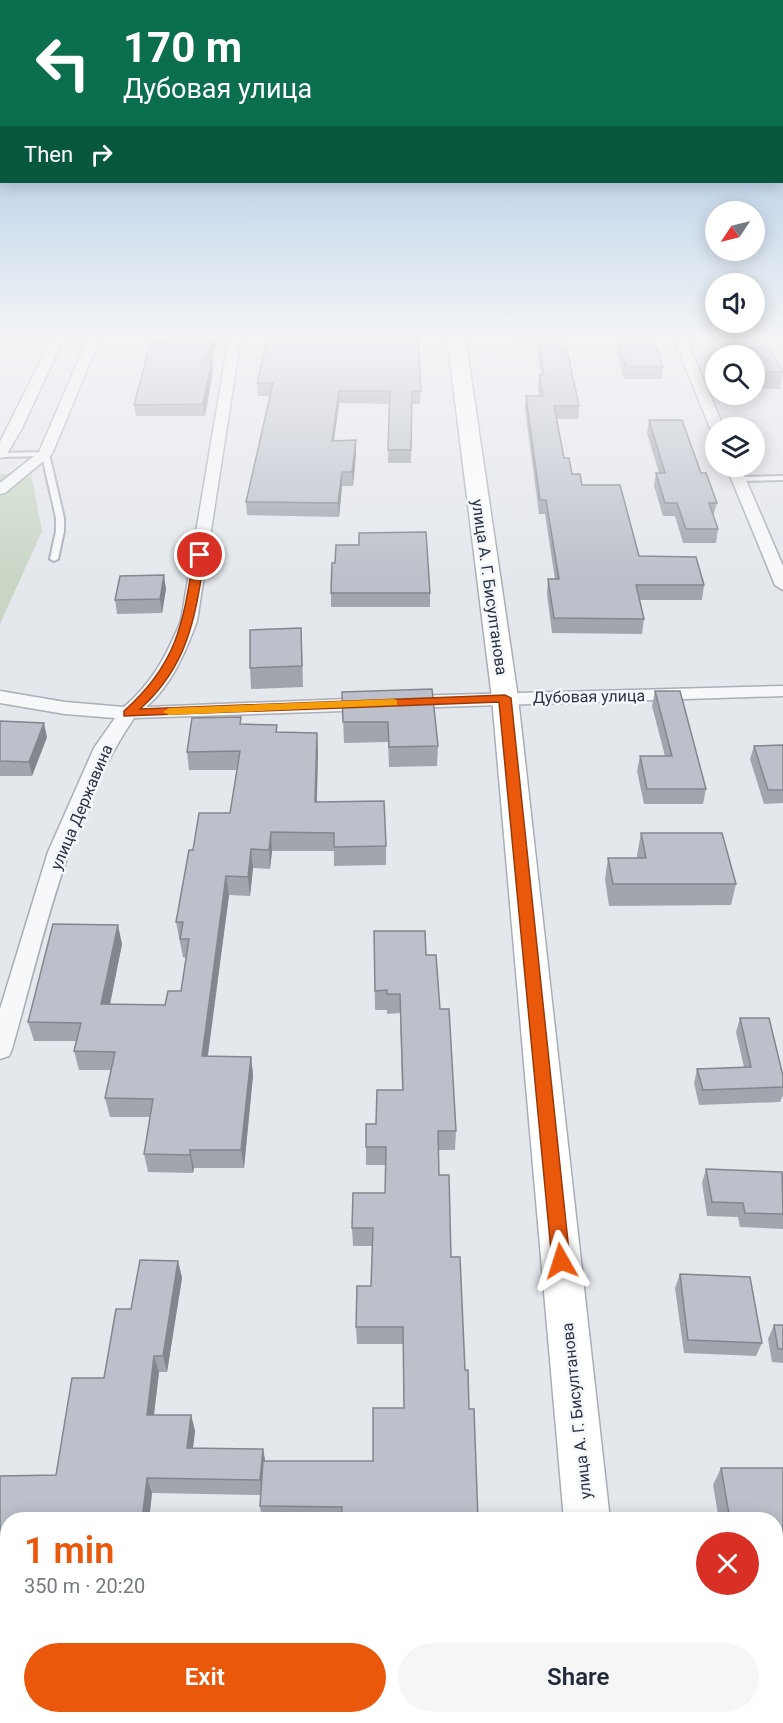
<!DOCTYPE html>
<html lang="en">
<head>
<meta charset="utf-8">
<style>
  :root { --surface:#fff; --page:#f6f6f7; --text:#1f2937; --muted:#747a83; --accent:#ea580c }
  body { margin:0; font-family:Roboto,sans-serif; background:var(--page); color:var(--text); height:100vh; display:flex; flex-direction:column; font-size:22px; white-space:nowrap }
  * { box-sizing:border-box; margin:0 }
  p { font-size:20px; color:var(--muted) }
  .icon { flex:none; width:33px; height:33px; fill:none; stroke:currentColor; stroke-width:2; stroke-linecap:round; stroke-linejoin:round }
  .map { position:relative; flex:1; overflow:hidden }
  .panel { position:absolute; left:0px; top:1512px; width:783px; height:212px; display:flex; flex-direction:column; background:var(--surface); border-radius:24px 24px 0 0; box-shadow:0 3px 15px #0003 }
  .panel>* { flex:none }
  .top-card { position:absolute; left:0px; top:0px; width:783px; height:183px; box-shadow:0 3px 15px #0003; background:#0b6e4f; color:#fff; overflow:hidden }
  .needle { width:39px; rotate:235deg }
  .buttons { position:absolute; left:705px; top:201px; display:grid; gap:12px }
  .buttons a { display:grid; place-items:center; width:60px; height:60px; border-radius:50%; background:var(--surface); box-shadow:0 3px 15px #0003; font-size:30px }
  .pin { position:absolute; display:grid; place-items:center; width:51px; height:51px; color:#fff; margin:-26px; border:3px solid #fff; border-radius:50%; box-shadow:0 2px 6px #0007 }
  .me { position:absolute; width:66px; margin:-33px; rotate:354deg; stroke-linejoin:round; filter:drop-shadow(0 0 4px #0008) }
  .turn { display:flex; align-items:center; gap:21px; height:126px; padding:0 24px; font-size:27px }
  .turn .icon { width:78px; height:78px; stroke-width:2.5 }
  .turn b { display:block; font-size:42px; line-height:51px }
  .then { display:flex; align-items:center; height:57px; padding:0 24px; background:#0003; gap:12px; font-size:22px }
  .round { display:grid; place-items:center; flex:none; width:63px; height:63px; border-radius:32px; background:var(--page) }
  .head { display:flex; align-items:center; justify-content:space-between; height:102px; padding:0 24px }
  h1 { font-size:36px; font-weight:600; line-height:45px; color:var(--accent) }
  .action { display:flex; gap:12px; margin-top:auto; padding:12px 24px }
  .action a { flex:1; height:69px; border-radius:36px; background:var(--accent); color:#fff; font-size:24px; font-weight:600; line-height:69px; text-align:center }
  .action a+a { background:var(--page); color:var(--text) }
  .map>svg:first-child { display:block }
  .green { fill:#c9d6c5 }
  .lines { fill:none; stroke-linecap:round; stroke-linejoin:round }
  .lane-casing { stroke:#a9aeb7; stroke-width:4 }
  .street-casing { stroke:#a9aeb7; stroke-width:3 }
  .secondary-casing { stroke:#a9aeb7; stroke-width:3 }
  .lane { fill:#f7f8fa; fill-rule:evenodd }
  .street { fill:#f7f8fa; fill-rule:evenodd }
  .secondary { fill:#fff; fill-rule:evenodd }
  .wall { fill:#a1a5ae }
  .shaded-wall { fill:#83868d }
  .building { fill:#bbc0ca; stroke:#83868d; stroke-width:1.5 }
  .route { fill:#ea580c; stroke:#983908; stroke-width:1.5 }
  .slow { fill:#f59e0b }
  .labels { text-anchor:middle; stroke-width:5; stroke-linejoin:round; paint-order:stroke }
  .street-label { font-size:16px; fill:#2b3445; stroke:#f4f6f9 }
</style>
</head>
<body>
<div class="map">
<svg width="783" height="1723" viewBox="0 0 783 1723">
  <rect width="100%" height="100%" fill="#e4e7ec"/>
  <path class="green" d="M31 473 42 531 0 624V474Z"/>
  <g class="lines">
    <g class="lane-casing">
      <path id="lane" d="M0 341H92L95 343 92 345H0Z
        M45 452 49 454 64 518V531L58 559 54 561 50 559 56 531V518L42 456 0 457V453Z
        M783 476V480L739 481 735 479 739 477Z"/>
    </g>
    <g class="street-casing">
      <path id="street" d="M53 336H65L21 430 5 457 0 458V442Z
        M89 336H101L52 454 5 493 0 494V483L39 452Z
        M229 336H241L197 621C186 651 172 685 146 707L372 698 378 700 381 704 378 708 372 710 134 718C68 816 44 937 12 1049L9 1056 0 1059V1009L48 852 94 748 115 718 65 714 0 703V691L65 702 124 707C153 682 166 656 181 621Z
        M673 336H685L724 428H716V432L710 428Z
        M726 466H740L783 566V590L775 585Z
        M783 686V696L406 708 400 706 397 702 400 698 406 696Z
        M0 1669H8V1703H0Z
        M776 1669H783V1703H776Z"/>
    </g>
    <g class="secondary-casing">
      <path id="secondary" d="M447 336H465L518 698 610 1520H564L492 698Z
        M582 1716H632L633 1723H583Z"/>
    </g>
    <use href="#lane" class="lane"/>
    <use href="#street" class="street"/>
    <use href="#secondary" class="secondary"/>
  </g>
  <path class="wall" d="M171 336H218L212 360 213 371 205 416H136L134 405 170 341Z
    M268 336 421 391 420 404H412L411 463H388L389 404 339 403 334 441 356 440V454L353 486H342L339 517 247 515 246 502 270 396H258L257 383Z
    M513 336H564L579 406 578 419H557L564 458 572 474 582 485 639 556 704 585 702 600H640L644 619 642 634 552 633 547 594 548 579H555L545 514H539L525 409 526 396H539L538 388 539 375H541L536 346V342H514Z
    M616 336H652L663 367 661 379H624L615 347Z
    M718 336H764L783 372 780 389 754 388V356H728Z
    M649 420 701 473 717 503 713 516 718 529 716 543H683L675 516H663L654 486 656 473H659L647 433Z
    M166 589 162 613 117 614 115 600Z
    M331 593H430V607H331Z
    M302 649 303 687 251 689 250 668Z
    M655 691 706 789 703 804H644L637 771 640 756H665L652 706Z
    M342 692 438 746 437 766 389 767 388 742 344 743Z
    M0 721 47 737 32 776H0Z
    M241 724 278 732 318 751 317 802 386 846V865L334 866V851H272L270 869 253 868 250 896 229 895 208 1056 251 1057 253 1075 244 1168H194L193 1173 148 1172 144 1154 150 1117H110L105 1098 111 1070H79L74 1051 76 1041H34L28 1022 122 944 110 1005H165L181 991 186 958 183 957 176 922 193 850 230 813 237 770H189L187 752Z
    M783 745V803L764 804 750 759 754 746Z
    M641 833 736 884 731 905 609 906 605 879 608 858H637V855Z
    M374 931 426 955 440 1009 456 1131 455 1150H438L439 1175 451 1257 465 1370 478 1520H262L260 1506 261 1495 152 1493 149 1520H8V1581H0V1476L56 1475 104 1378 131 1309 178 1261 182 1278 167 1372H159L154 1415H191L195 1431 193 1448 263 1449 265 1461H373L404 1408 403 1344H357L356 1327 371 1286 372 1246H353L352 1228 385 1193 386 1165H366V1147L376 1124 402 1090 400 1013 387 1014V1010H375Z
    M740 1018 783 1076V1095L780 1102 699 1105 694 1083 697 1069 744 1067 736 1032Z
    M706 1169 783 1174V1229L740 1227 738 1217 707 1216 702 1183Z
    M680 1274 762 1343 756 1356 684 1353 675 1288Z
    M774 1325H783V1363L772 1362 768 1339Z
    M721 1468H783V1626H776V1520H719L713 1485Z"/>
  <path class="shaded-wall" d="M0 336H6L4 339H0Z
    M214 336H218L208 371 207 360Z
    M212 360 213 371 205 416 203 404Z
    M339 391V403L332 454V441Z
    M356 440V454L353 486 352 472Z
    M342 472V486L339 517 338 503Z
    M164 575 166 589 162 613 160 599Z
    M44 723 47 737 32 776 29 762Z
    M317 733 318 751 316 821 315 802Z
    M271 832 272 851 270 869 269 850Z
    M251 849 253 868 250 896 248 877Z
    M226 876 229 895 205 1075 202 1056Z
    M118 925 122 944 106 1023 101 1004Z
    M251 1057 253 1075 244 1168 241 1150Z
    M190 1150 194 1168 193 1173 190 1155Z
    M178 1261 182 1278 167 1372 163 1356Z
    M154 1356 159 1372 152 1430 147 1415Z
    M191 1415 195 1431 191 1463 187 1448Z
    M263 1449 266 1465 263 1495 260 1480Z
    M147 1478 152 1493 149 1520H142Z"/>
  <path class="building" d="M171 336H214L207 360H212L203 404 134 405 151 341H170Z
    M268 336H418L421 391H412L411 450H388L390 391H339L332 441 356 440 352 472H342L338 503 246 502 273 383H257Z
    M537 336H564L579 406H554L564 458H569L572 474H580L582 485H620L639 556 696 557 704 585H636L644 619 554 618 548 579H559L546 500H540L526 396H543L539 375H544Z
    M616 336H652L663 367 626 366Z
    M729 336H764L783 372H754V356H739Z
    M649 420H682L701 473H706L717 503H709L718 529H686L677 503H665L656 473H665Z
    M426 532 430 593H331L332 563H335L336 545H359V533Z
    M164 575 160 599 115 600 120 576Z
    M301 628 302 666 250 668V630Z
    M432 689 438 746 389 747 388 722H343L342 692Z
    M655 691H680L706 789H647L640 756H672Z
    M241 717 240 724 277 725 276 732 317 733 315 802 384 801 386 846 334 847V833L271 832 269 850 251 849 248 877 226 876 202 1056 251 1057 241 1150H190V1155L144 1154 153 1099 105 1098 115 1052 74 1051 81 1023 28 1022 53 924 118 925 101 1004 165 1005 168 991H181L189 939H180L183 922H176L189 850H193L199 813H230L240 751 187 752 192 718Z
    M0 721 44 723 29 762 0 761Z
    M783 745V790H768L754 746Z
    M641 833H722L736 884H613L608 858H646Z
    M374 931H425L426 955H436L440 1009H449L456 1131H438L439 1175H449L451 1257H460L465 1370H468L469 1409H474L478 1520H341L342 1507 260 1506 263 1461H373V1408H404L403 1327H356L357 1286H371L373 1228H352L353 1193H385L386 1147H366V1124H376L377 1090H403L400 994H387V990L375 991Z
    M740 1018H769L783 1076V1087L703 1090 697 1069 751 1067Z
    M706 1169 782 1172 783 1214 745 1213 743 1203 712 1202Z
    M140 1260 178 1261 163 1356H154L147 1415H191L187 1448 263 1449 260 1480 147 1478 142 1520H8V1568H0V1476L56 1475 72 1378H104L116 1309H131Z
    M680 1274 750 1277 762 1343 688 1340Z
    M774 1325H783V1349H778Z
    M721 1468H783V1611H776V1520H730Z"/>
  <linearGradient id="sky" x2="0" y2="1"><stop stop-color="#8bb4dd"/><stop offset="0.58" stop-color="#f3f4f6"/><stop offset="1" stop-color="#f3f4f6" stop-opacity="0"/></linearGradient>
  <rect width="783" height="577" fill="url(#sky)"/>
  <path class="route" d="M200 552 205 555C195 617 189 665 140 709L505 695 511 698 570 1261 567 1267 561 1270 554 1267 552 1261 499 702 124 716V711C178 663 183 623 194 555Z"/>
  <path class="slow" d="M393 699 397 700V705L169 715 163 712 169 708Z"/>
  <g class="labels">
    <g class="street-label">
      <text transform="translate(490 587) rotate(82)" y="6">улица А. Г. Бисултанова</text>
      <text transform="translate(589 696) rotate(-1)" y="6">Дубовая улица</text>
      <text transform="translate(81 807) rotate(-67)" y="6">улица Державина</text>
      <text transform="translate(576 1411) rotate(-96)" y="6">улица А. Г. Бисултанова</text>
    </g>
  </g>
</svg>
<div class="buttons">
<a><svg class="needle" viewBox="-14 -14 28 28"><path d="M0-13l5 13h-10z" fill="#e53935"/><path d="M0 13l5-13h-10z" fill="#747a83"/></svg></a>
<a><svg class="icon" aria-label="sound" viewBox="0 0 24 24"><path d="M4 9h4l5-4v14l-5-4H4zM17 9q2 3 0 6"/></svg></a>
<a><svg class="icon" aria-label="search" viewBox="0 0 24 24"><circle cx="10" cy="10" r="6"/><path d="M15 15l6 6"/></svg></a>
<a><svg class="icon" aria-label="layers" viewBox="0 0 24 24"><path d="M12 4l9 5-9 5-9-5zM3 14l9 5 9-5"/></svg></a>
</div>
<div class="pin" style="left:200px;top:555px;background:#d93025"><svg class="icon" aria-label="arrive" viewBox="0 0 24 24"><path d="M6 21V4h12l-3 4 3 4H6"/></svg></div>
<svg class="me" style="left:561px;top:1261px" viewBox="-20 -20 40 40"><path d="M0-17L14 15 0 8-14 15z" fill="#ea580c" stroke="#fff" stroke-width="4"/></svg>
<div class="top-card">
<div class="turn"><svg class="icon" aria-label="left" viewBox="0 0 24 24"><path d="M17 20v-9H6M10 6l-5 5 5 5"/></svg><div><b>170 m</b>Дубовая улица</div></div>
<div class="then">Then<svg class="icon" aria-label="right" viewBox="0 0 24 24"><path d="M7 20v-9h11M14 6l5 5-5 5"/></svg></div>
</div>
<section class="panel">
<div class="head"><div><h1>1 min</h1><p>350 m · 20:20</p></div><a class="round" style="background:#d93025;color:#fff"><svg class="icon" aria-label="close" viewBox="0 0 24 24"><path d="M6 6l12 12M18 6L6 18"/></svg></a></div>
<div class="action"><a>Exit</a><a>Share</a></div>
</section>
</div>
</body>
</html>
